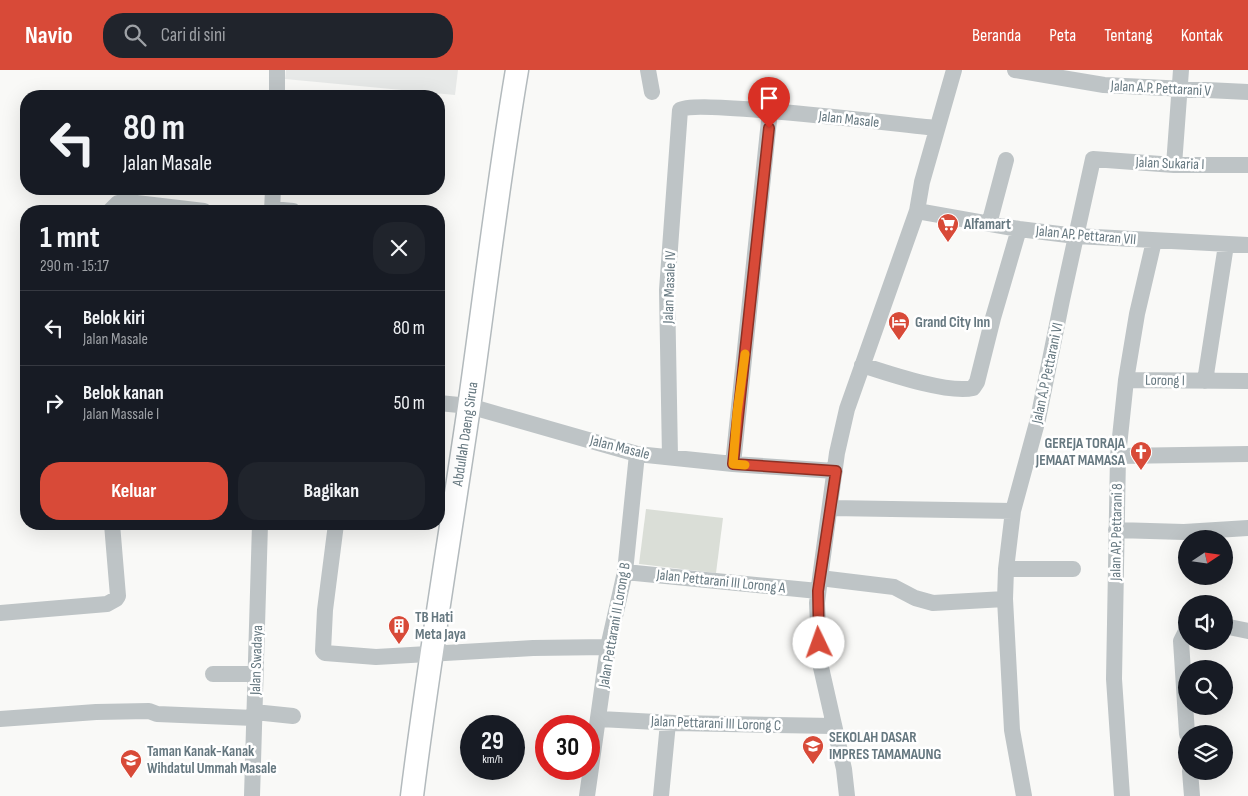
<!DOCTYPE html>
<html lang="id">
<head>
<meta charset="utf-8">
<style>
  :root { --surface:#171b24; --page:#20242c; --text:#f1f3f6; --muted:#9ea1a6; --line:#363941; --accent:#d84a38 }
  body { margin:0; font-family:"Sofia Sans Condensed",sans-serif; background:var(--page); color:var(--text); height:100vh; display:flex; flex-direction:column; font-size:19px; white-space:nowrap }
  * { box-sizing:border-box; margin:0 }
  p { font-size:16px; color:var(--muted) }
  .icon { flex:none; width:28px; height:28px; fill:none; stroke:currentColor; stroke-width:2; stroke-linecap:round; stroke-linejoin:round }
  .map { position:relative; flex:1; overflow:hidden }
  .side { position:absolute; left:20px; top:135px; width:425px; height:325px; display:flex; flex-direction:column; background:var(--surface); border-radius:20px; box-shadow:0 5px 20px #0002 }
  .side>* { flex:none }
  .banner { position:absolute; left:20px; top:20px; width:425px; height:105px; border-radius:20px; box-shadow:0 5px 20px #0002; background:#171b24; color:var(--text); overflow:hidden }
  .needle { width:32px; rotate:77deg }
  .controls { position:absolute; left:1178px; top:460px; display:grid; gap:10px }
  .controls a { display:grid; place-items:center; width:55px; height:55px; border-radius:50%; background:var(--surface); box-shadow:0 5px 20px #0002; font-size:25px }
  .speed { position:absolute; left:460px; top:645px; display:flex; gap:10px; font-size:25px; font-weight:700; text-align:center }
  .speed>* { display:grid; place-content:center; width:65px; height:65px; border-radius:50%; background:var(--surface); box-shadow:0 5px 20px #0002; line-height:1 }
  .speed small { font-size:12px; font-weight:400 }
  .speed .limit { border:8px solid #d22; background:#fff; color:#111 }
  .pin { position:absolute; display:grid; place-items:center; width:42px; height:42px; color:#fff; margin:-51px -21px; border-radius:50% 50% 50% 0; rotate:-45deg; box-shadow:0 0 5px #0007 }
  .pin .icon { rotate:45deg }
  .me { position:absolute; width:55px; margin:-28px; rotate:357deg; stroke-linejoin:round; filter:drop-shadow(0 0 4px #0008) }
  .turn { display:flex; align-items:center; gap:18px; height:105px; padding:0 20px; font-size:22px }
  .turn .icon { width:65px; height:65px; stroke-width:2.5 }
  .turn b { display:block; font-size:35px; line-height:42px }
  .round { display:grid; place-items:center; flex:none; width:52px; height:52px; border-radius:20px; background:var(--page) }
  .summary { display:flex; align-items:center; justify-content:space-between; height:85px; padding:0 20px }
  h1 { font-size:30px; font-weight:700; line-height:38px }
  .action { display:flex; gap:10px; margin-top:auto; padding:10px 20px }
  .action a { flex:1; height:58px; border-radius:20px; background:var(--accent); color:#fff; font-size:20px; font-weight:700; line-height:58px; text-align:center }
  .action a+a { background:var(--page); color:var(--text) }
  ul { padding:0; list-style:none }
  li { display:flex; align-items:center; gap:15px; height:75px; padding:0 20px; border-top:1px solid var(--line) }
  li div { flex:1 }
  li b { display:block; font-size:19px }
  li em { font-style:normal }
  header { display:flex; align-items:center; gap:30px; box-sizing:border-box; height:70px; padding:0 25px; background:var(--accent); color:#fff }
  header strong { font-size:24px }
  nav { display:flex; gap:28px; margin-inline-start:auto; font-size:18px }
  .search { width:350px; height:45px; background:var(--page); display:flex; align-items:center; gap:12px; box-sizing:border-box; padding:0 18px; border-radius:20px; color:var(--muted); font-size:19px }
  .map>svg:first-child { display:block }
  .built { fill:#e7e9e8 }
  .green { fill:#daded7 }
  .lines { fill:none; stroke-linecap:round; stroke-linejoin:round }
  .secondary-casing { stroke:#b3babd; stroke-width:25 }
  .minor { stroke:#bec4c6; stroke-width:16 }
  .secondary { stroke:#fff; stroke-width:22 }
  .route-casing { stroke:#8c3024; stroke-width:12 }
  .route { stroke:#d84a38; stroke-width:9 }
  .slow { stroke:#f59e0b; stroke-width:9 }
  .labels { text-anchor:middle; stroke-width:5; stroke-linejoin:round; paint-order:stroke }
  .street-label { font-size:15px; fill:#667880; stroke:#fff }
  .poi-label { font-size:15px; font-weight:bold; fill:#667880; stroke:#fff; text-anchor:start }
</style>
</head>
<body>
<header>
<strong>Navio</strong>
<div class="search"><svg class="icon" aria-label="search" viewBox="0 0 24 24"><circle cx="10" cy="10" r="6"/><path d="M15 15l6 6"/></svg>Cari di sini</div>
<nav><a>Beranda</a><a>Peta</a><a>Tentang</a><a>Kontak</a></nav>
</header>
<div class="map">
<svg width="1248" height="726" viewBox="0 0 1248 726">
  <rect width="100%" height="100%" fill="#f9f9f7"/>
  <path class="built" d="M286 0H458L455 25 285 9Z"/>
  <path class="green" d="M646 439 723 448 716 503 639 494Z"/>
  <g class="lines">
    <g class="secondary-casing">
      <g id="secondary">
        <path id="s1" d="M412 726C428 596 450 467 469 337 485 224 498 112 517 0"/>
      </g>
    </g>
    <path class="minor" d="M277 0V26
      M648 0 652 22
      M1015 0 1104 15 1248 22
      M1174 95 1181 0
      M272 139 293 141
      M110 141 118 133 128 132 204 141
      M272 141 273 119
      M917 141 1019 159 1076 166 1248 175
      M989 154 1006 90
      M862 295C887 303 948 324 973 318L977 312 993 248 1019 159
      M1126 310 1248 311
      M1205 311 1226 175
      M439 333 469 336 637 384 733 394 835 401
      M1118 386 1248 384
      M670 387 667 220 680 40C695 29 904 55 937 58
      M733 394 770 41
      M831 438 1013 441
      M336 454 325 540 323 581 325 583 376 587 533 578 608 577
      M1116 460 1184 462 1248 458
      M1006 499H1073
      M625 502 818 521
      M820 508 894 517 915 528 933 533 1005 529
      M0 543 107 534 116 529 118 526 112 454
      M1224 556 1248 561
      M1186 561 1181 571 1187 664
      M213 604H255
      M254 642 293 646
      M0 649 96 642 149 641 157 644 254 648
      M600 649 675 653 833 656
      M1190 701 1192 726
      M252 726 260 454
      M587 726 608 577 625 502 637 384
      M661 726 668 653
      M847 726 844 699 820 593 817 533 820 508 837 383 847 339 917 141 922 112 954 0
      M1024 726 1012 660 1005 529 1006 499 1013 441 1038 349 1062 230 1093 89 1174 95H1248
      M1122 726 1114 609 1118 386 1126 310 1137 244 1154 171"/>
    <use href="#secondary" class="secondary"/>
  </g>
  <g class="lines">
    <g class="route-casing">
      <path id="route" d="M769 58 733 394 836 401 818 521 819 573"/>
    </g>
    <use href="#route" class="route"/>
    <path class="slow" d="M745 284 737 343 733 394 745 395"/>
  </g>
  <defs>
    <g id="supermarket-pin" transform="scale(1.125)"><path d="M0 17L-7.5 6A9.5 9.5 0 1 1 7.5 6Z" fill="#d84a38" stroke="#fff"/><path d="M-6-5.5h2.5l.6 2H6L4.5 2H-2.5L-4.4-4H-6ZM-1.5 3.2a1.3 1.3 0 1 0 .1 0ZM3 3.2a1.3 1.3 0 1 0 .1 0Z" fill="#fff"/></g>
    <g id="hotel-pin" transform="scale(1.125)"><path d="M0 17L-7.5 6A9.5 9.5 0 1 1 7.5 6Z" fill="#d84a38" stroke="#fff"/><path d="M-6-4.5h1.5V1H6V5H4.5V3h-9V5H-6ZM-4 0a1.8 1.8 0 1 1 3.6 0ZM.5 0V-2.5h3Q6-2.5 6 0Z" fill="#fff"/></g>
    <g id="church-pin" transform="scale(1.125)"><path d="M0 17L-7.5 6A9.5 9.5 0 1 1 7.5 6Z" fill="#d84a38" stroke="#fff"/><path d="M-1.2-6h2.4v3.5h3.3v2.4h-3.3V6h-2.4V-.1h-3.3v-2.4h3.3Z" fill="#fff"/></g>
    <g id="building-pin" transform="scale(1.125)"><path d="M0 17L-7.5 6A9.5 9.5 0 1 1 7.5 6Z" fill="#d84a38" stroke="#fff"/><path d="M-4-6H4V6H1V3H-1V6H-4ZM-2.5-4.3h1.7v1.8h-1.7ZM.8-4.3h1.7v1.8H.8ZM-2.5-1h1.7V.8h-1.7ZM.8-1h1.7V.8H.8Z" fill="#fff"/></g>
    <g id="school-pin" transform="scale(1.125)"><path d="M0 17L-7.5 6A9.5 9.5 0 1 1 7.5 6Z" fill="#d84a38" stroke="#fff"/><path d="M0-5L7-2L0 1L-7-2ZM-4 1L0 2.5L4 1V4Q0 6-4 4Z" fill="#fff"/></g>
  </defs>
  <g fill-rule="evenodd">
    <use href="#supermarket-pin" x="948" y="154"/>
    <use href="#hotel-pin" x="899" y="252"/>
    <use href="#church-pin" x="1141" y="382"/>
    <use href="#building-pin" x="399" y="556"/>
    <use href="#school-pin" x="813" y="676"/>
    <use href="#school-pin" x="131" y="690"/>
  </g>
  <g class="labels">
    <g class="street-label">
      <text transform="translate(1161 18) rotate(3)" y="5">Jalan A.P. Pettarani V</text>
      <text transform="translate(849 49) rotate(6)" y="5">Jalan Masale</text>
      <text transform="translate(1170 93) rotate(2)" y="5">Jalan Sukaria I</text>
      <text transform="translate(1086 165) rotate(5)" y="5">Jalan AP. Pettaran VII</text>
      <text transform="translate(669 217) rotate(-88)" y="5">Jalan Masale IV</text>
      <text transform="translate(1047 303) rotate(-78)" y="5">Jalan A.P Pettarani VI</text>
      <text transform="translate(1165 310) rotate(1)" y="5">Lorong I</text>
      <text dy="5" stroke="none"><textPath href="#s1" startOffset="366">Abdullah Daeng Sirua</textPath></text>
      <text transform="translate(620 377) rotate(14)" y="5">Jalan Masale</text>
      <text transform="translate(1116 462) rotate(-89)" y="5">Jalan AP. Pettarani 8</text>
      <text transform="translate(721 511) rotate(6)" y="5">Jalan Pettarani III Lorong A</text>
      <text transform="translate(614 555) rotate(-80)" y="5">Jalan Pettarani II Lorong B</text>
      <text transform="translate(256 590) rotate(-88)" y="5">Jalan Swadaya</text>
      <text transform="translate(716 653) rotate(2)" y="5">Jalan Pettarani III Lorong C</text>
    </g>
    <g class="poi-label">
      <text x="964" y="159">Alfamart</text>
      <text x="915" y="257">Grand City Inn</text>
      <text x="1125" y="378" text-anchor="end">GEREJA TORAJA<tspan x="1125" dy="17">JEMAAT MAMASA</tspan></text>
      <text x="415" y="552">TB Hati<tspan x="415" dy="17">Meta Jaya</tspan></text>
      <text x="829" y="672">SEKOLAH DASAR<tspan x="829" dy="17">IMPRES TAMAMAUNG</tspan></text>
      <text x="147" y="686">Taman Kanak-Kanak<tspan x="147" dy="17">Wihdatul Ummah Masale</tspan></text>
    </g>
  </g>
</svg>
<div class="controls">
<a><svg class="needle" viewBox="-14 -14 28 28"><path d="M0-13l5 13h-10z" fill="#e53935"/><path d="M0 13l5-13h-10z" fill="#9ea1a6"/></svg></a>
<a><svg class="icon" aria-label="sound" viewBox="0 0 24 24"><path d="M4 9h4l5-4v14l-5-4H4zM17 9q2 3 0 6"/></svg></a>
<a><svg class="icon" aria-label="search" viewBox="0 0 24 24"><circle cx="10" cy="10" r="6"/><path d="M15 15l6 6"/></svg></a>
<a><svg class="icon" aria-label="layers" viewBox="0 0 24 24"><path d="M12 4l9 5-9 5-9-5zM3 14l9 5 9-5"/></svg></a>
</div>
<div class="speed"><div>29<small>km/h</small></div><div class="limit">30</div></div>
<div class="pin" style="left:769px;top:58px;background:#d93025"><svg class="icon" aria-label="arrive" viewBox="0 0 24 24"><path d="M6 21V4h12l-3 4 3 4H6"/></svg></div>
<svg class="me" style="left:819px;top:573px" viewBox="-20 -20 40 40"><circle r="19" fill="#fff"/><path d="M0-13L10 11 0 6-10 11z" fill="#d84a38"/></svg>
<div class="banner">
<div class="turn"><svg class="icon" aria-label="left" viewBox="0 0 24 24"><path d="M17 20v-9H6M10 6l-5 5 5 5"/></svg><div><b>80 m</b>Jalan Masale</div></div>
</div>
<section class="side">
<div class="summary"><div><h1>1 mnt</h1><p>290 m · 15:17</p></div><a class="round"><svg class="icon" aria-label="close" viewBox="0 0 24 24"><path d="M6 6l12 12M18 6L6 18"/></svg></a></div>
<ul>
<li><svg class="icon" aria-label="left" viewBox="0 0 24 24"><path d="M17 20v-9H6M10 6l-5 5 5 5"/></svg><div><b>Belok kiri</b><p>Jalan Masale</p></div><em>80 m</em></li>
<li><svg class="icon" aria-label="right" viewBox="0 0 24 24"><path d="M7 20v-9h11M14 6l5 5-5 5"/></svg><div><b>Belok kanan</b><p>Jalan Massale I</p></div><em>50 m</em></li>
</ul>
<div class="action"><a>Keluar</a><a>Bagikan</a></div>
</section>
</div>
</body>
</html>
